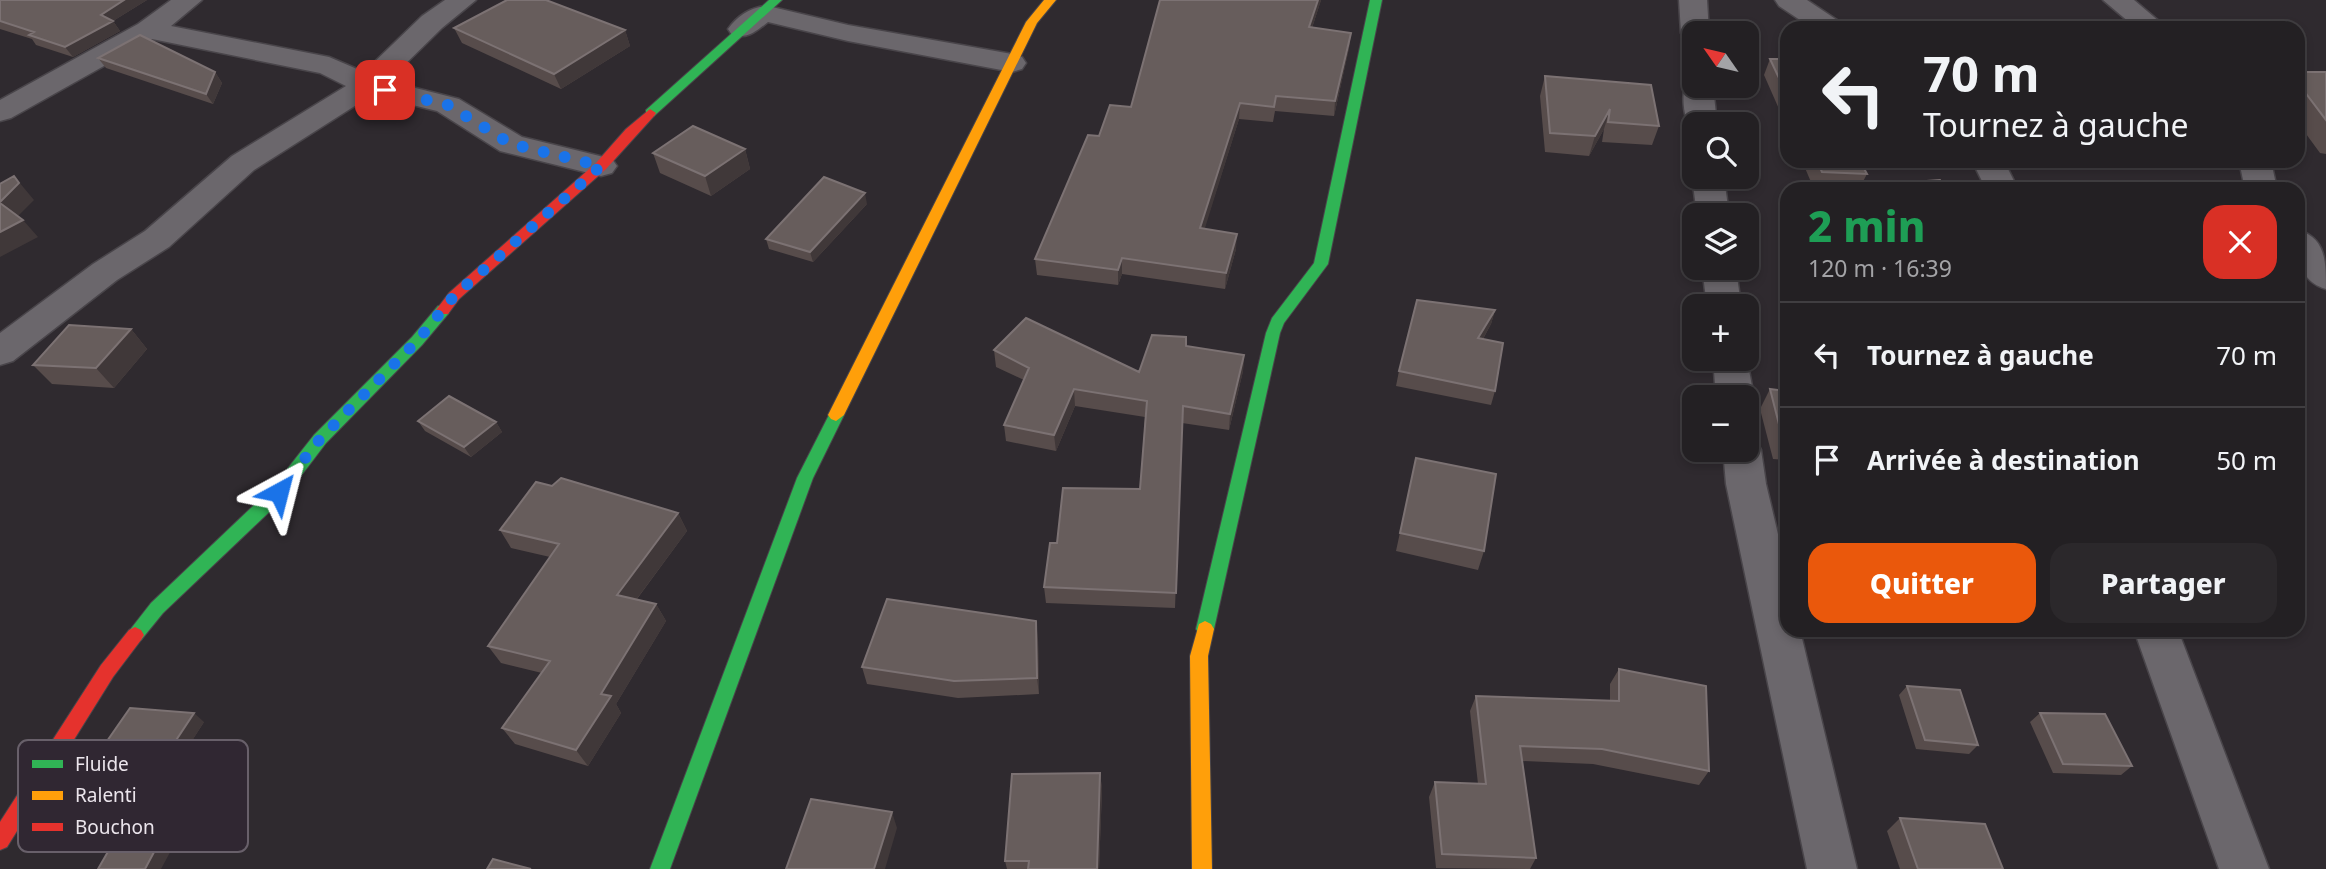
<!DOCTYPE html>
<html lang="fr">
<head>
<meta charset="utf-8">
<style>
  :root { --surface:#232023; --page:#2b282b; --text:#f1f3f6; --muted:#a3a3a6; --line:#403e41; --accent:#ea580c }
  body { margin:0; font-family:"Noto Sans",sans-serif; background:var(--page); color:var(--text); height:100vh; display:flex; flex-direction:column; font-size:26px; white-space:nowrap }
  * { box-sizing:border-box; margin:0 }
  p { font-size:23px; color:var(--muted) }
  .icon { flex:none; width:38px; height:38px; fill:none; stroke:currentColor; stroke-width:2; stroke-linecap:round; stroke-linejoin:round }
  .map { position:relative; flex:1; overflow:hidden }
  .sheet { position:absolute; left:1780px; top:182px; width:525px; height:455px; display:flex; flex-direction:column; background:var(--surface); border-radius:21px; box-shadow:0 4px 10px #0003,0 0 0 2px var(--line) }
  .sheet>* { flex:none }
  .guide { position:absolute; left:1780px; top:21px; width:525px; height:147px; border-radius:21px; box-shadow:0 4px 10px #0003,0 0 0 2px var(--line); background:#232023; color:var(--text); overflow:hidden }
  .needle { width:46px; rotate:304deg }
  .buttons { position:absolute; left:1682px; top:21px; display:grid; gap:14px }
  .buttons a { display:grid; place-items:center; width:77px; height:77px; border-radius:14px; background:var(--surface); box-shadow:0 4px 10px #0003,0 0 0 2px var(--line); font-size:35px }
  .pin { position:absolute; display:grid; place-items:center; width:60px; height:60px; color:#fff; margin:-30px; border-radius:14px; box-shadow:0 4px 10px #0006 }
  .me { position:absolute; width:77px; margin:-38px; rotate:38deg; stroke-linejoin:round; filter:drop-shadow(0 0 5px #0008) }
  .turn { display:flex; align-items:center; gap:24px; height:147px; padding:0 28px; font-size:32px }
  .turn .icon { width:91px; height:91px; stroke-width:2.5 }
  .turn b { display:block; font-size:49px; line-height:60px }
  .round { display:grid; place-items:center; flex:none; width:74px; height:74px; border-radius:21px; background:var(--page) }
  .head { display:flex; align-items:center; justify-content:space-between; height:119px; padding:0 28px }
  h1 { font-size:42px; font-weight:800; line-height:52px; color:#1e9e55 }
  .primary-button { display:flex; gap:14px; margin-top:auto; padding:14px 28px }
  .primary-button a { flex:1; height:80px; border-radius:21px; background:var(--accent); color:#fff; font-size:28px; font-weight:800; line-height:80px; text-align:center }
  .primary-button a+a { background:var(--page); color:var(--text) }
  ul { padding:0; list-style:none }
  li { display:flex; align-items:center; gap:21px; height:105px; padding:0 28px; border-top:2px solid var(--line) }
  li div { flex:1 }
  li b { display:block; font-size:26px }
  li em { font-style:normal }
  .map>svg:first-child { display:block }
  .lines { fill:none; stroke-linecap:round; stroke-linejoin:round }
  .street-casing { stroke:#49454a; stroke-width:3 }
  .fast-casing { stroke:#49454a; stroke-width:2 }
  .slow-casing { stroke:#49454a; stroke-width:2 }
  .jam-casing { stroke:#49454a; stroke-width:2 }
  .street { fill:#6b676c; fill-rule:evenodd }
  .fast { fill:#30b455; fill-rule:evenodd }
  .slow { fill:#ff9f0a; fill-rule:evenodd }
  .jam { fill:#e5322d; fill-rule:evenodd }
  .wall { fill:#574c4b }
  .shaded-wall { fill:#403839 }
  .building { fill:#675d5c; stroke:#7c7273; stroke-width:2 }
  .route { stroke:#1a73e8; stroke-width:12; stroke-dasharray:0 21.6 }
  .key { fill:#302732; stroke:#68606a; stroke-width:2 }
  .key-label { font-size:19px; fill:#ebe5ec }
</style>
</head>
<body>
<div class="map">
<svg width="2326" height="869" viewBox="0 0 2326 869">
  <rect width="100%" height="100%" fill="#2f2a2f"/>
  <g class="lines">
    <g class="street-casing">
      <path id="street" d="M171 0H202L171 26 329 57 364 72 422 16 445 0H476L442 28 388 81 459 99 522 137 612 159 617 166 612 173 601 176 500 151 437 111 372 95 254 170 169 247 117 280 13 361 0 365V333L93 264 145 231 232 156 346 86 320 73 152 39 11 118 0 121V100L138 24Z
        M1679 0H1707L1709 33H1694V41L1685 39 1681 33Z
        M1775 0H1807L1840 22 1844 28H1812L1779 6Z
        M2103 0H2134L2167 28H2136Z
        M768 6 848 25 1012 54 1022 57 1026 63 1022 69 1012 72 848 41 768 22C755 32 748 39 732 35L728 29C737 16 752 6 768 6Z
        M1694 78V86H1713L1717 124H1694V131C1683 123 1680 91 1688 80Z
        M1972 161H2004L2018 189H1986Z
        M2239 161H2271L2277 189H2245Z
        M1694 174V177H1724L1729 215H1697L1692 177Z
        M2298 230C2326 238 2326 262 2326 289 2298 281 2297 255 2298 230Z
        M1702 268H1736L1741 306H1707Z
        M1746 354 1754 397 1746 407V397H1716L1713 359H1746Z
        M1746 437 1756 440 1761 450 1766 484 1787 572V630H1800L1857 869H1807L1726 484 1723 450H1746Z
        M2134 630H2178L2269 869H2219Z"/>
    </g>
    <g class="fast-casing">
      <path id="fast" d="M769 0H782L654 116H646V110Z
        M1370 0H1382L1328 264 1284 323 1280 333 1214 629 1211 634 1205 637 1199 634 1196 629 1266 333 1272 318 1314 263Z
        M443 305 450 310 448 314 422 345 326 443 285 497 163 613 141 640 135 643 129 640 126 635 151 603 273 487 314 435 412 337 438 306Z
        M836 409 844 415 813 478 670 869H650L797 478 831 411Z"/>
    </g>
    <g class="slow-casing">
      <path id="slow" d="M1044 0H1056L1037 23 844 415 836 421 831 419 828 415 1026 22Z
        M1205 621 1211 624 1214 629 1208 656 1212 869H1192L1190 656 1199 624Z"/>
    </g>
    <g class="jam-casing">
      <path id="jam" d="M650 109 656 113 654 116 606 169 459 299 448 314H438L436 310 449 293 596 163 626 129Z
        M135 627 141 630 144 635 141 640 113 677 7 847 0 850V822L101 665 129 630Z"/>
    </g>
    <use href="#street" class="street"/>
    <use href="#fast" class="fast"/>
    <use href="#slow" class="slow"/>
    <use href="#jam" class="jam"/>
  </g>
  <path class="wall" d="M0 0H147L113 21 120 31 73 57 36 45 32 39 0 29Z
    M1160 0H1321L1312 28 1351 33 1349 48 1334 116 1275 111 1273 122 1239 119 1204 229 1236 249 1225 289 1122 274 1118 285 1037 275 1035 259 1131 107Z
    M454 28 625 30 630 46 561 89 462 43Z
    M98 58 215 72 222 83 213 104 106 68Z
    M1770 59H1787V127L1764 75Z
    M2298 72H2326V154L2320 153 2298 123Z
    M1545 76 1659 126 1652 145 1602 142 1604 129 1589 156 1545 152 1540 96Z
    M745 149 750 169 711 196 660 173 653 153Z
    M1802 161H1860L1867 174 1859 189H1814Z
    M1882 184 1947 189H1879Z
    M867 204 813 262 769 249 766 239Z
    M1495 310 1491 324 1483 339 1495 391 1491 405 1396 386 1399 371Z
    M131 329 147 349 114 388 52 384 33 365Z
    M1186 346 1244 355 1243 371 1229 430 1182 423 1175 608 1046 603 1044 587 1057 543 1140 489 1145 417 1075 406 1056 451 1006 441 1004 425 1024 380 996 367 994 350 1139 372Z
    M1770 389 1787 391V460L1773 459 1760 409Z
    M418 421 496 422 502 432 471 457 425 431Z
    M1416 458 1484 551 1478 570 1396 551Z
    M678 513 687 531 637 599 656 604 666 621 616 704 621 713 588 766 515 744 502 728 542 673 501 663 488 646 550 557 511 548 500 530Z
    M1038 638 1039 694 958 698 867 684 862 667Z
    M1619 669 1709 771 1699 785 1593 764 1522 761 1536 858 1530 869 1436 868 1429 797 1435 782 1478 784 1470 711 1476 696 1610 701V684Z
    M1907 686 1978 745 1969 754 1916 749 1899 695Z
    M2040 713 2132 766 2121 775 2053 773 2030 722Z
    M204 722 178 762 220 768 231 777 192 834 181 832 118 843 169 771 108 766 96 757Z
    M1100 773 1102 789 1099 869H1007L1005 861Z
    M1900 818 2003 869H1900L1887 831Z"/>
  <path class="shaded-wall" d="M124 0H147L113 21 120 31 73 57 65 47 101 15Z
    M1318 0H1321L1307 43 1309 27Z
    M625 30 630 46 561 89 554 74Z
    M1351 33 1349 48 1334 116 1335 101Z
    M215 72 222 83 213 104 206 94Z
    M1240 103 1239 119 1200 244V228Z
    M1610 109 1604 129 1589 156 1595 136Z
    M745 149 750 169 711 196 705 176Z
    M14 176 34 200 14 220 0 204V202Z
    M865 193 867 204 813 262 810 252Z
    M23 220 38 237 0 257V232Z
    M1237 234 1236 249 1225 289 1226 273Z
    M1122 258V274L1118 285V270Z
    M1495 310 1491 324 1475 353 1478 338Z
    M131 329 147 349 114 388 96 368Z
    M1244 355 1243 371 1229 430 1230 414Z
    M1074 389 1075 406 1056 451 1054 435Z
    M496 422 502 432 471 457 464 447Z
    M678 513 687 531 627 612 617 595Z
    M656 604 666 621 616 704 621 713 588 766 576 750 601 694Z
    M1036 621 1038 638 1039 694 1037 678Z
    M194 713 204 722 172 772 161 763Z
    M220 768 231 777 192 834 180 826Z
    M1100 773 1102 789 1099 869H1097Z
    M892 812 897 828 885 869H874Z
    M169 824 181 832 161 869H145Z"/>
  <path class="building" d="M0 0H124L101 15 113 21 65 47 29 35 34 32 0 21Z
    M507 0H546L625 30 554 74 454 28Z
    M1160 0H1318L1309 27 1351 33 1335 101 1276 96 1274 107 1240 103 1200 228 1237 234 1226 273 1122 258 1118 270 1035 259 1088 135 1099 136 1110 105 1131 107Z
    M140 35 215 72 206 94 98 58Z
    M1770 59H1787V95Z
    M2298 72H2326V120L2298 83Z
    M1545 76 1651 85 1659 126 1608 122 1610 109 1595 136 1550 133Z
    M693 126 745 149 705 176 653 153Z
    M1817 161H1860L1867 174 1822 172Z
    M14 176 19 183 0 202V184Z
    M824 177 865 193 810 252 766 239Z
    M1940 180 1947 189H1886L1882 184Z
    M0 203 23 220 0 232Z
    M1417 300 1495 310 1478 338 1503 343 1495 391 1399 371Z
    M1026 318 1139 372 1152 335 1186 337V346L1244 355 1230 414 1183 406 1176 593 1044 587 1050 543H1057L1063 488 1140 489 1147 401 1074 389 1054 435 1004 425 1029 368 994 350Z
    M69 325 131 329 96 368 33 365Z
    M1770 389 1787 391V440H1783Z
    M449 396 496 422 464 447 418 421Z
    M1416 458 1496 474 1484 551 1400 533Z
    M561 478 678 513 617 595 656 604 601 694 611 696 576 750 502 728 550 661 488 646 559 544 500 530 536 482 552 486Z
    M887 599 1036 621 1037 678 954 681 862 667Z
    M1619 669 1706 686 1709 771 1602 749 1520 746 1536 858 1442 854 1435 782 1486 784 1476 696 1619 701Z
    M1907 686 1960 690 1978 745 1925 740Z
    M130 708 194 713 161 763 96 757Z
    M2040 713 2105 714 2132 766 2063 764Z
    M176 762 220 768 180 826 169 824 145 869H98L113 843H118Z
    M1100 773 1097 869H1028L1029 861H1005L1012 774Z
    M811 799 892 812 874 869H786Z
    M1900 818 1985 824 2003 869H1918Z
    M493 859 531 869H487Z"/>
  <g class="lines">
    <path class="route" d="M279 492 320 439 417 341 454 296 601 166 511 144 448 105 385 90"/>
  </g>
  <rect x="18" y="740" width="230" height="112" rx="10" class="key"/>
  <rect x="32" y="760" width="31" height="8" fill="#30b455"/>
  <rect x="32" y="791" width="31" height="9" fill="#ff9f0a"/>
  <rect x="32" y="823" width="31" height="8" fill="#e5322d"/>
  <g class="key-label">
    <text x="75" y="771">Fluide</text>
    <text x="75" y="802">Ralenti</text>
    <text x="75" y="834">Bouchon</text>
  </g>
</svg>
<div class="buttons">
<a><svg class="needle" viewBox="-14 -14 28 28"><path d="M0-13l5 13h-10z" fill="#e53935"/><path d="M0 13l5-13h-10z" fill="#a3a3a6"/></svg></a>
<a><svg class="icon" aria-label="search" viewBox="0 0 24 24"><circle cx="10" cy="10" r="6"/><path d="M15 15l6 6"/></svg></a>
<a><svg class="icon" aria-label="layers" viewBox="0 0 24 24"><path d="M12 4l9 5-9 5-9-5zM3 14l9 5 9-5"/></svg></a>
<a>+</a>
<a>−</a>
</div>
<div class="pin" style="left:385px;top:90px;background:#d93025"><svg class="icon" aria-label="arrive" viewBox="0 0 24 24"><path d="M6 21V4h12l-3 4 3 4H6"/></svg></div>
<svg class="me" style="left:279px;top:492px" viewBox="-20 -20 40 40"><path d="M0-17L14 15 0 8-14 15z" fill="#1a73e8" stroke="#fff" stroke-width="4"/></svg>
<div class="guide">
<div class="turn"><svg class="icon" aria-label="left" viewBox="0 0 24 24"><path d="M17 20v-9H6M10 6l-5 5 5 5"/></svg><div><b>70 m</b>Tournez à gauche</div></div>
</div>
<section class="sheet">
<div class="head"><div><h1>2 min</h1><p>120 m · 16:39</p></div><a class="round" style="background:#d93025;color:#fff"><svg class="icon" aria-label="close" viewBox="0 0 24 24"><path d="M6 6l12 12M18 6L6 18"/></svg></a></div>
<ul>
<li><svg class="icon" aria-label="left" viewBox="0 0 24 24"><path d="M17 20v-9H6M10 6l-5 5 5 5"/></svg><div><b>Tournez à gauche</b></div><em>70 m</em></li>
<li><svg class="icon" aria-label="arrive" viewBox="0 0 24 24"><path d="M6 21V4h12l-3 4 3 4H6"/></svg><div><b>Arrivée à destination</b></div><em>50 m</em></li>
</ul>
<div class="primary-button"><a>Quitter</a><a>Partager</a></div>
</section>
</div>
</body>
</html>
